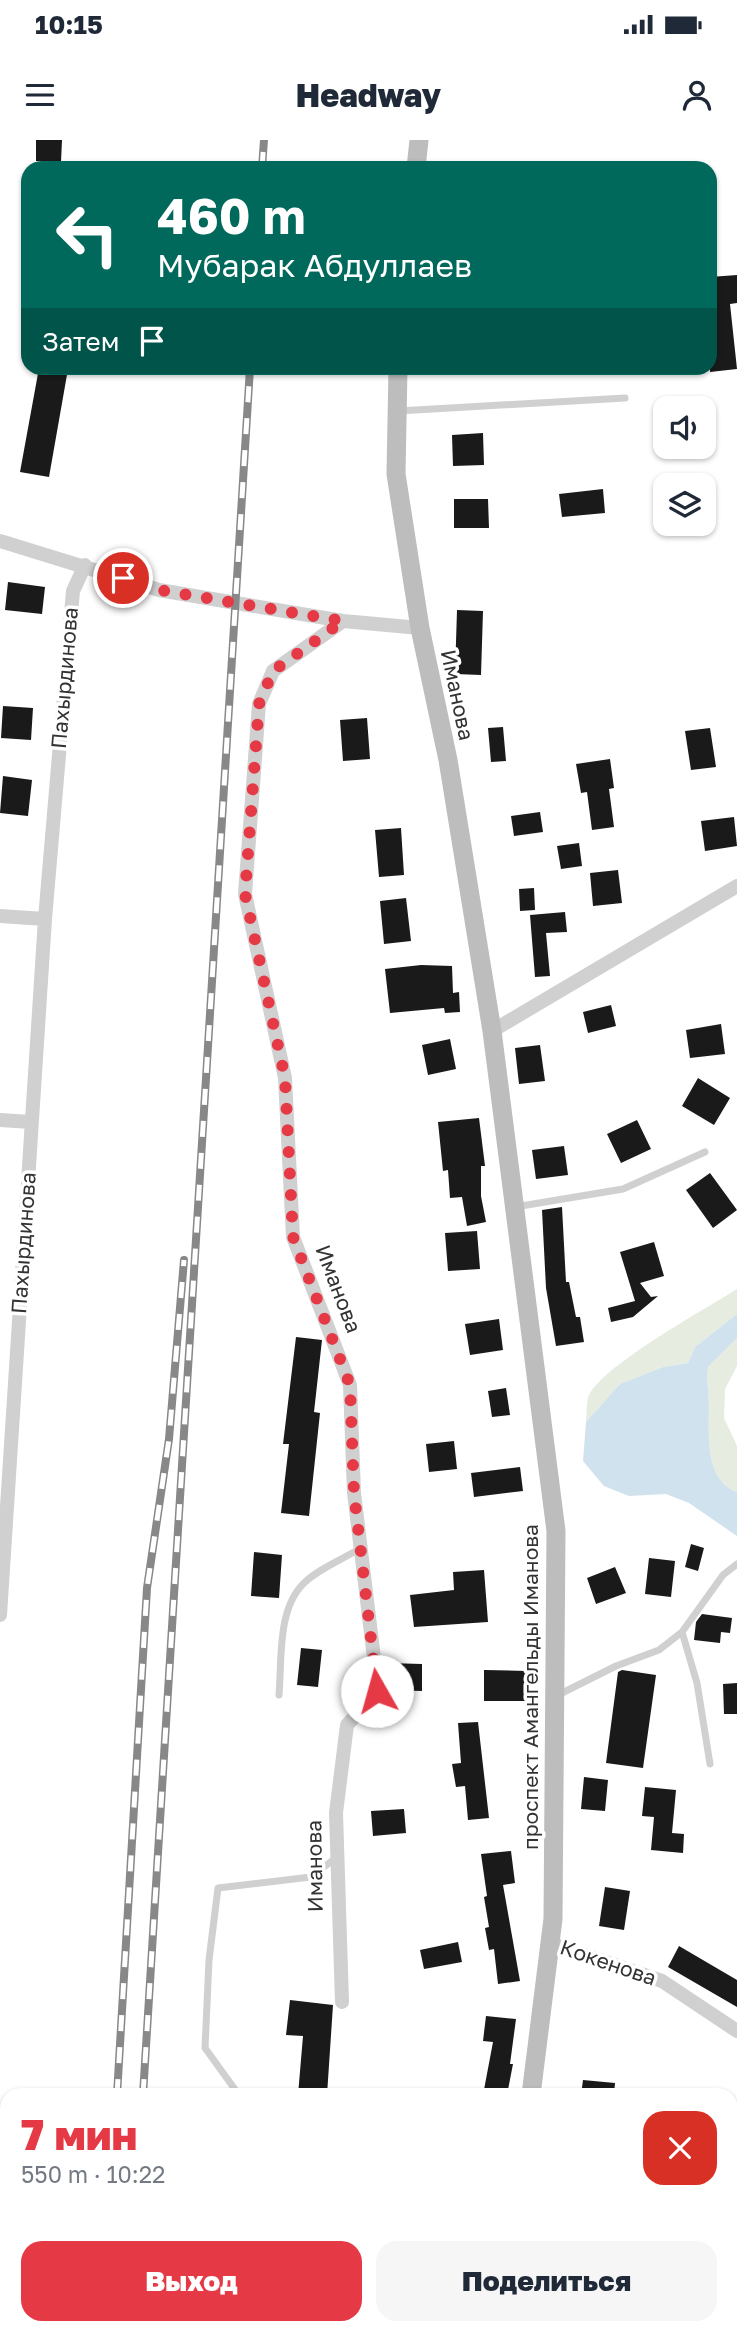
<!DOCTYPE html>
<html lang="ru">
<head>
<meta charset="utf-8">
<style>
  :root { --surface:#fff; --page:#f6f6f7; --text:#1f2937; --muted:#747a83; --accent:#e63946 }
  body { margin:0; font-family:"Golos Text",sans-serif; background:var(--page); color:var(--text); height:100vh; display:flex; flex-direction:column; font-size:26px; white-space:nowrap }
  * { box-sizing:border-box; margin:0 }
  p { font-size:23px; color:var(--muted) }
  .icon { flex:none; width:38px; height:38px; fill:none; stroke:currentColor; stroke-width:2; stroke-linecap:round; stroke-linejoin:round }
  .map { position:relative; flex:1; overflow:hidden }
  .drawer { position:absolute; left:0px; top:1948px; width:738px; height:247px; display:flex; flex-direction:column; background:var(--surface); border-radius:21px 21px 0 0; box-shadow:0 2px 5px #0004 }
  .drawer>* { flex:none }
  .hud { position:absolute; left:21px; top:21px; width:696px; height:214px; border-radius:21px; box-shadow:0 2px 5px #0004; background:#00695c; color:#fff; overflow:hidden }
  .fabs { position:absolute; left:653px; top:256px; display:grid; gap:14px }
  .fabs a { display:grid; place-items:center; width:63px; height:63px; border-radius:14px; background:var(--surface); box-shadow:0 2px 5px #0004; font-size:35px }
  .pin { position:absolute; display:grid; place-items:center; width:60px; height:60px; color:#fff; margin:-30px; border:4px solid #fff; border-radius:50%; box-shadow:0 2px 7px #0007 }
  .me { position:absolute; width:77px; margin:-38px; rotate:353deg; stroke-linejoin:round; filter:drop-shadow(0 0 5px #0008) }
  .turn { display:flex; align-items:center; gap:24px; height:147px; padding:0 21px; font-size:32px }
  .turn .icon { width:91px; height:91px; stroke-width:2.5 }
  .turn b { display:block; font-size:49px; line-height:60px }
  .then { display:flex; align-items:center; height:66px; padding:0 21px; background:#0003; gap:14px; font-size:26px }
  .round { display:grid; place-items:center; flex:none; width:74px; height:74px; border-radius:21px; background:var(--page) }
  .headline { display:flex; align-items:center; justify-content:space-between; height:119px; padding:0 21px }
  h1 { font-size:42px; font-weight:800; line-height:52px; color:var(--accent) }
  .primary-button { display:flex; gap:14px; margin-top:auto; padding:14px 21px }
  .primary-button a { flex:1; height:80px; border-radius:21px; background:var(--accent); color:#fff; font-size:28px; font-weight:800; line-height:80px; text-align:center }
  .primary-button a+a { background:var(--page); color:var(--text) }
  .status { display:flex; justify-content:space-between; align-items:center; height:49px; padding:0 35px; background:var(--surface); direction:ltr }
  .status svg { height:19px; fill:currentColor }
  header { display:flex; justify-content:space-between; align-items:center; height:91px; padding:0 21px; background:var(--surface); font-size:32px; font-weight:800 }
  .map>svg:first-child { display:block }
  .green { fill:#e6ecdf }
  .water { fill:#cfe2ee }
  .building { fill:#1a1a1a }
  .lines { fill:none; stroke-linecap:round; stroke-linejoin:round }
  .service { stroke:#d0d0d0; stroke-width:7 }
  .minor { stroke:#d0d0d0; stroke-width:14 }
  .secondary { stroke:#bdbdbd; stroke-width:19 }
  .rail-casing { stroke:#888; stroke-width:8 }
  .rail { stroke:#fff; stroke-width:5; stroke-dasharray:16; stroke-linecap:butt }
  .route { stroke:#e63946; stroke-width:12; stroke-dasharray:0 21.6 }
  .labels { text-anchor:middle; stroke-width:7; stroke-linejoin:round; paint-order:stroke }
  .street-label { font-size:21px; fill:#333; stroke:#fff }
</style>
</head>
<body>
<div class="status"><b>10:15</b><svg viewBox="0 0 49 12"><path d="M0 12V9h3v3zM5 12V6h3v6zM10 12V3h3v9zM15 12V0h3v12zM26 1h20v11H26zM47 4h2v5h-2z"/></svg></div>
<header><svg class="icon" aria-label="menu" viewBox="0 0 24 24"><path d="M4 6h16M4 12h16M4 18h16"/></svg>Headway<svg class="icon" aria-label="person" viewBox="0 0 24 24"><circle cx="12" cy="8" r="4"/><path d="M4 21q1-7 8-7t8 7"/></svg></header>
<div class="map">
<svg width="737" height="2193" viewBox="0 0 737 2193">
  <rect width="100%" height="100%" fill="#fff"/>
  <path class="green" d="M737 1149V1174L695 1207 688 1223 663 1227 620 1244 586 1282C587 1274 586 1262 589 1255 605 1224 704 1170 737 1149Z
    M737 1198V1226L725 1249 724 1278 737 1306V1352C696 1336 714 1276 707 1241L708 1227Z"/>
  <path class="water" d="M737 1174V1198L708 1227 707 1241C714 1276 696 1336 737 1352V1396L689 1363 666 1354 629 1356 604 1346 583 1321 586 1282 620 1244 663 1227 688 1223 695 1207Z"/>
  <path class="building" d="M36 0H62L61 22 36 21Z
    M737 135V163L730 164 737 229 710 232V137Z
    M39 228 68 229 49 337 20 332Z
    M483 293 484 325 453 326 452 295Z
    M603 349 605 373 562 377 559 354Z
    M454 359H488L489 388H454Z
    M8 442 45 447 42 474 5 470Z
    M457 470 483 471 481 535 455 534Z
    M3 566 33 568 31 600 1 598Z
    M367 578 370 619 343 621 340 580Z
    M503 587 506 621 491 622 488 588Z
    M710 588 716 627 691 630 685 591Z
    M610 619 614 648 609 649 614 687 592 690 587 652 581 653 576 624Z
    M3 636 32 640 28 676 0 673Z
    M540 672 543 692 514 696 511 676Z
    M734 677 737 706 705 711 701 681Z
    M401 688 404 735 379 737 375 690Z
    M579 703 582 726 561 729 557 706Z
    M618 730 622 763 593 766 590 733Z
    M534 748 535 770 520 771 519 749Z
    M406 758 411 801 384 804 380 761Z
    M565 772 567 792 546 793 550 836 535 837 530 775Z
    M421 825 452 826 453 853 459 852 460 872 445 873 444 868 390 873 385 829Z
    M611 865 616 886 588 893 583 872Z
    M721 884 725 914 690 918 686 890Z
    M450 899 456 929 428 935 422 905Z
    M540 905 545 941 519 944 515 908Z
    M698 938 730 958 714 985 682 966Z
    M479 978 485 1026H481V1056L486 1082 467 1086 462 1057 450 1058 448 1030 443 1031 438 982Z
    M637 980 651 1009 621 1023 607 994Z
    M564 1006 568 1035 536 1039 532 1010Z
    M710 1033 737 1070 713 1088 686 1050Z
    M562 1067 566 1142H569L576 1177H580L584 1202 556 1206 546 1148 542 1070Z
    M477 1091 480 1129 448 1131 445 1093Z
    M654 1102 664 1136 640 1143 651 1157 658 1156 633 1177 611 1182 608 1168 635 1161 620 1112Z
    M499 1179 503 1210 470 1215 465 1184Z
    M296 1197 322 1200 314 1272 320 1273 309 1376 281 1373 289 1304H283Z
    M506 1248 510 1275 492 1277 488 1251Z
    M454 1301 457 1329 429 1332 426 1304Z
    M520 1327 523 1351 474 1357 471 1333Z
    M691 1404 704 1408 698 1431 685 1427Z
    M254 1412 282 1415 279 1458 251 1456Z
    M649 1418 675 1421 671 1457 645 1454Z
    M615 1427 626 1453 596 1464 587 1438Z
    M484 1430 488 1482 414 1487 410 1455 454 1450 453 1432Z
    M702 1474 732 1478 730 1493 721 1492 720 1503 694 1500 696 1482Z
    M301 1508 322 1510 318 1547 297 1545Z
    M387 1523 422 1524V1551L388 1550Z
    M484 1530 526 1531V1561H484Z
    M622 1530 656 1535 643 1628 606 1623 618 1532Z
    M737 1543V1574H724L723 1544Z
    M478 1582 489 1678 468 1680 465 1646 456 1647 452 1624 461 1623 458 1583Z
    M584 1637 608 1640 605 1671 581 1669Z
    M645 1647 676 1650 672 1693 684 1694 683 1713 651 1710 654 1677 642 1676Z
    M404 1669 406 1693 373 1696 371 1671Z
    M511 1711 515 1743 503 1745 520 1841 498 1844 494 1809 489 1810 485 1788 489 1787 484 1757 487 1756 481 1714Z
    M605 1747 630 1751 624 1790 599 1786Z
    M458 1802 462 1822 424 1829 420 1810Z
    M679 1806 737 1840V1867L668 1827Z
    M290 1860 333 1865 327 1955H298L303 1896 286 1895Z
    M486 1876 516 1879 510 1924H513L507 1955H483L493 1902 483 1901Z
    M583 1940 615 1943 614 1955H581Z"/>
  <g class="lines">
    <path class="service" d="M398 271 625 258
      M515 1067 623 1049 705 1012
      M682 1492 697 1543 710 1624
      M279 1555C282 1520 277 1469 304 1443 318 1429 343 1419 361 1408
      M556 1556 616 1526 659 1510 682 1492 723 1435 737 1424
      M239 1955 205 1908 209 1820 218 1748 311 1737 337 1717
      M279 2188 282 2193"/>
    <path class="minor" d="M0 401 159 450 343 481 420 488
      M0 776 45 779
      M492 891 737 746
      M0 980 31 982
      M0 1475 45 779 73 451 85 425
      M549 1803 662 1841 737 1891
      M342 1862 336 1673 347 1585 378 1551 354 1353 350 1245 293 1097 285 938 245 754 259 564 273 531 343 481"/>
    <path class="secondary" d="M416 28 419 0
      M398 228 396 334 420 488 448 620 492 891 556 1391 553 1779 531 1955
      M501 2193 502 2188"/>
    <g class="rail-casing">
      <path id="rail" d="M262 28 264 0
        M117 1955 147 1448 169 1299 184 1120
        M143 1955 250 228
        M103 2193V2188
        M129 2193V2188"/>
    </g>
    <use href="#rail" class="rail"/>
  </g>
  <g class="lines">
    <path class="route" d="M123 438 159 450 343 481 273 531 259 564 245 754 285 938 293 1097 350 1245 354 1353 377 1551"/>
  </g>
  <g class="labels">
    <g class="street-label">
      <text transform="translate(65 538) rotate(-85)" y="7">Пахырдинова</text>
      <text transform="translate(457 555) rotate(78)" y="7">Иманова</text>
      <text transform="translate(24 1103) rotate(-86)" y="7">Пахырдинова</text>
      <text transform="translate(338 1149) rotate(69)" y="7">Иманова</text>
      <text transform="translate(531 1547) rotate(-90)" y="7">проспект Амангельды Иманова</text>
      <text transform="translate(315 1726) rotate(-91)" y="7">Иманова</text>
      <text transform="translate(608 1823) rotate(19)" y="7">Кокенова</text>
    </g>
  </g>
</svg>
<div class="fabs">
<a><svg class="icon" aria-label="sound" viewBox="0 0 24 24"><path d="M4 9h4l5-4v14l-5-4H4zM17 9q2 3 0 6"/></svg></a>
<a><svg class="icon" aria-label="layers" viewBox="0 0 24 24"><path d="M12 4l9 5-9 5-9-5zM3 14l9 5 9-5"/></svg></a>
</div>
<div class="pin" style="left:123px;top:438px;background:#d93025"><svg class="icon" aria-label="arrive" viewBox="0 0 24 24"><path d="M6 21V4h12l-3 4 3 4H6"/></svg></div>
<svg class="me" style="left:377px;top:1551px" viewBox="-20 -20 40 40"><circle r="19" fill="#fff"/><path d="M0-13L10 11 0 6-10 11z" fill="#e63946"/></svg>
<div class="hud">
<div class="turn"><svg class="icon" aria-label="left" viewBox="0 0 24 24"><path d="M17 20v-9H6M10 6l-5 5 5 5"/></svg><div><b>460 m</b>Мубарак Абдуллаев</div></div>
<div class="then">Затем<svg class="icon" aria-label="arrive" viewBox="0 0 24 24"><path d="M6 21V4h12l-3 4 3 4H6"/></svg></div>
</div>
<section class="drawer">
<div class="headline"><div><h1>7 мин</h1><p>550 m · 10:22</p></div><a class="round" style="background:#d93025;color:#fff"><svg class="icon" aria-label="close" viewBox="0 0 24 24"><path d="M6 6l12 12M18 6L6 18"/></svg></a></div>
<div class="primary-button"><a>Выход</a><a>Поделиться</a></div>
</section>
</div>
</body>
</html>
